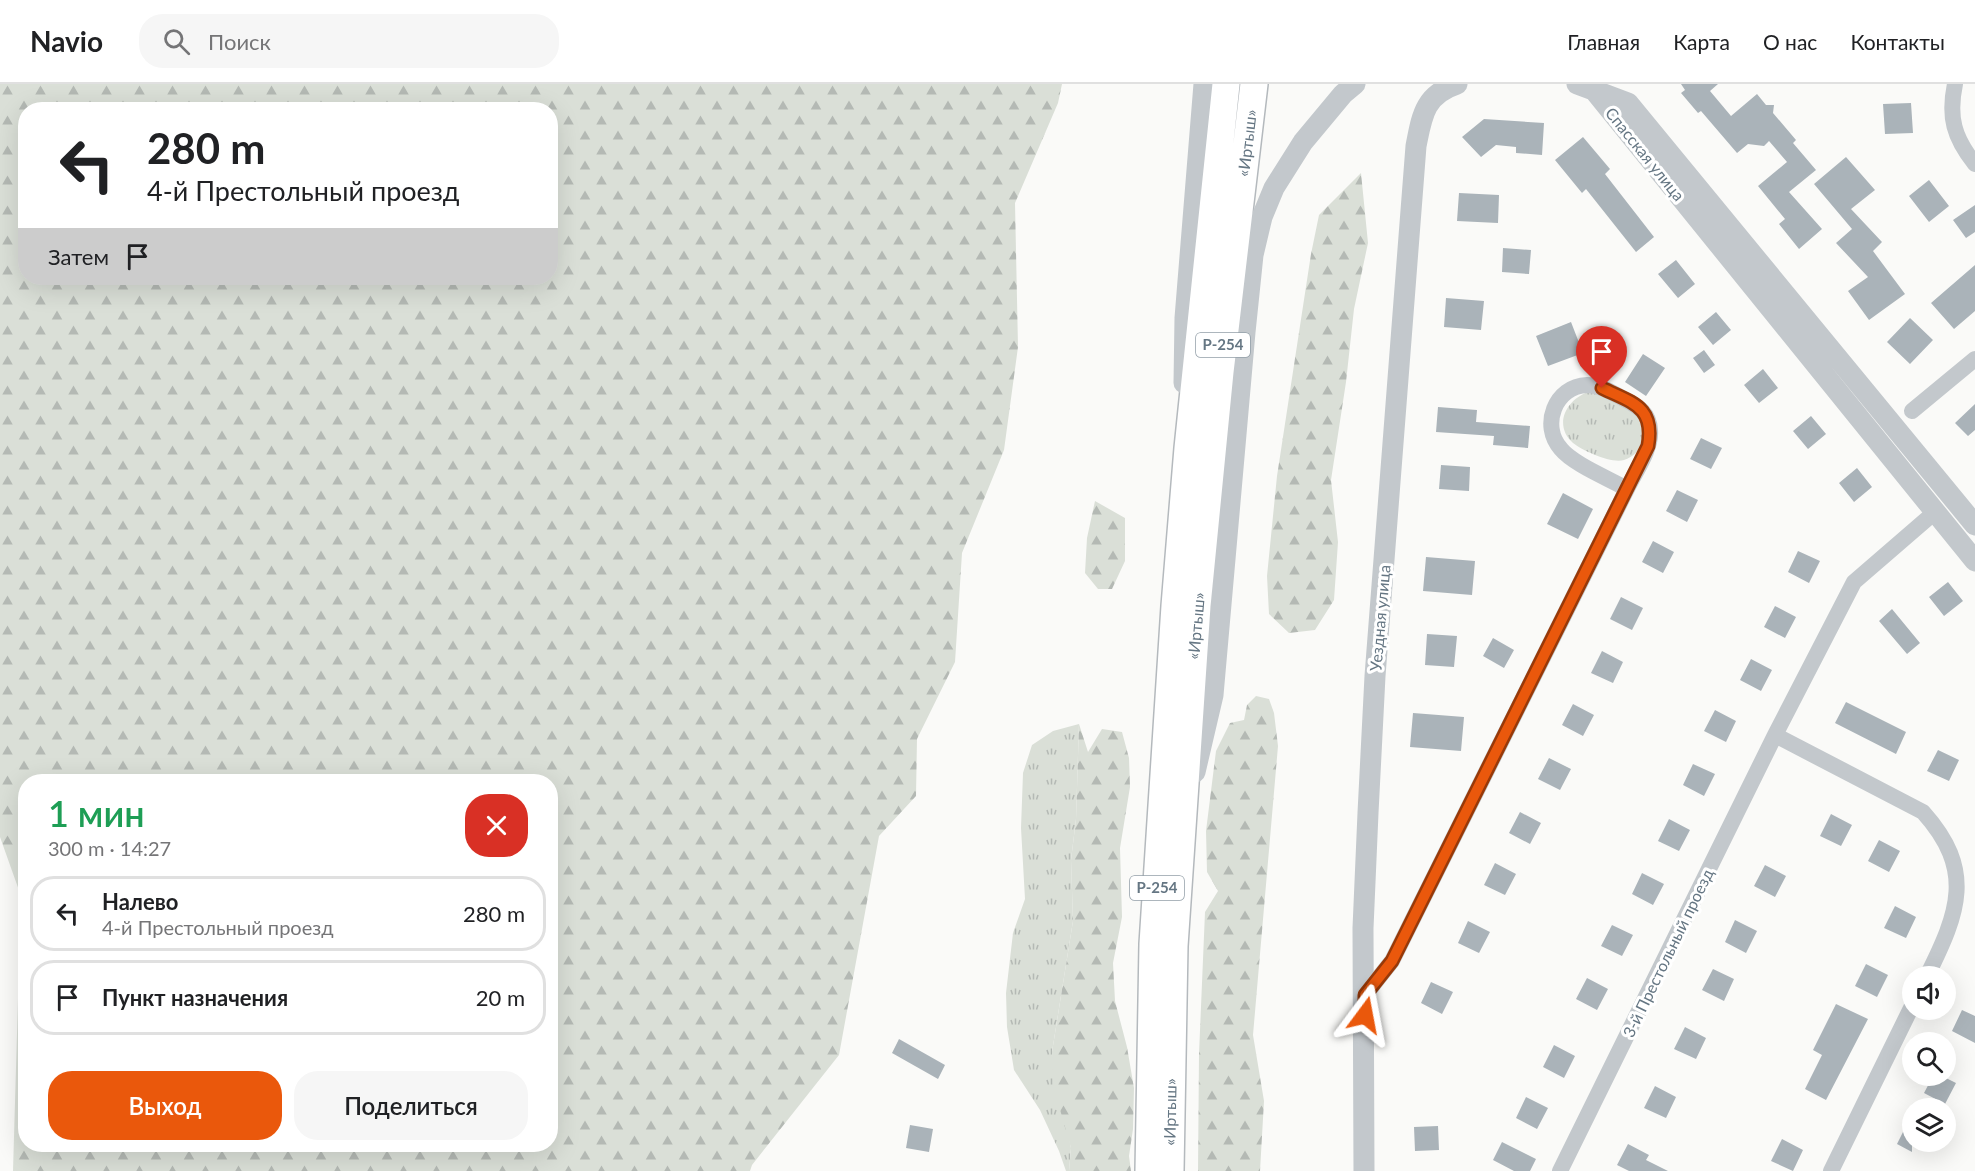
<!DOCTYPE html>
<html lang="ru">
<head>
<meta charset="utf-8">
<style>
  :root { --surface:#fff; --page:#f6f6f6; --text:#202124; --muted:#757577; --line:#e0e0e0; --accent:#ea580c }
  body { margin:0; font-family:Lato,sans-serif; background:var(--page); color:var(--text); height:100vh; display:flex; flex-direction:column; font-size:22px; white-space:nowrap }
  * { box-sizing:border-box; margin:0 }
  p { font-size:20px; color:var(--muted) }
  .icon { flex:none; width:33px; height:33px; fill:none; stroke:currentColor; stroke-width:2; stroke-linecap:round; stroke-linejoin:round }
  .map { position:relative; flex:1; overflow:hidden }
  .side { position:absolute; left:18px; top:690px; width:540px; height:378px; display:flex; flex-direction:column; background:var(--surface); border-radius:24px; box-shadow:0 6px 24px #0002 }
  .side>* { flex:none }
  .guide { position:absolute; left:18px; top:18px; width:540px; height:183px; border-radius:24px; box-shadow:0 6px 24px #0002; background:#fff; color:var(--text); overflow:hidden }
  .controls { position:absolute; left:1902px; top:882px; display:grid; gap:12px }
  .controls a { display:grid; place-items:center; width:54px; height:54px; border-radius:50%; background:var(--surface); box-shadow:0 6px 24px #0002; font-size:30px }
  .pin { position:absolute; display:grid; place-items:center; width:51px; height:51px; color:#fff; margin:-62px -26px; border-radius:50% 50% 50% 0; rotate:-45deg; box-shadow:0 0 6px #0007 }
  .pin .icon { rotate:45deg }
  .me { position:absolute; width:66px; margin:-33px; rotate:13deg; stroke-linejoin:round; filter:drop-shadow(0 0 4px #0008) }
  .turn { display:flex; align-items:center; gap:21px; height:126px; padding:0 30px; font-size:27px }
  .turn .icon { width:78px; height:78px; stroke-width:2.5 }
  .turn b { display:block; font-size:42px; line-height:51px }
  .then { display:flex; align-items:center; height:57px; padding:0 30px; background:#0003; gap:12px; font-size:22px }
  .round { display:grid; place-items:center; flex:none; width:63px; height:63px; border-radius:24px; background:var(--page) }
  .headline { display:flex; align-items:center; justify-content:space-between; height:102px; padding:0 30px }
  h1 { font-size:36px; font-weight:600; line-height:45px; color:#1e9e55 }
  .button { display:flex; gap:12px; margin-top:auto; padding:12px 30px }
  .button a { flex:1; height:69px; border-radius:24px; background:var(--accent); color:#fff; font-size:24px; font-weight:600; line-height:69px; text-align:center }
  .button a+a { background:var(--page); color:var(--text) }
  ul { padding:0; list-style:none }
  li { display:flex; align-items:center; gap:18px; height:75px; margin:0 12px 9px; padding:0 18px; border:3px solid var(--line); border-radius:24px }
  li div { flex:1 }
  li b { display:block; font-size:22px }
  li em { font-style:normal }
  header { display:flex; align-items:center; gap:36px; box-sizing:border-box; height:84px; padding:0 30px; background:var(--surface); border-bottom:2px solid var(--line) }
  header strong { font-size:28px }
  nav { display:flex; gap:33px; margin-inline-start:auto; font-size:21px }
  .search { width:420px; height:54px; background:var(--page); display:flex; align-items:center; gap:15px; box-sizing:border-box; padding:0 21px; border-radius:24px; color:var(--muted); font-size:22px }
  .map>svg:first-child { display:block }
  .grass { fill:url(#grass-tufts) }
  .forest { fill:url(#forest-firs); fill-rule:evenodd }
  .building { fill:#aab3b9 }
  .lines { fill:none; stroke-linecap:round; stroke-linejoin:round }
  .trunk-casing { stroke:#b4b9bd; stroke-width:30 }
  .minor { stroke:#c3c8cc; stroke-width:16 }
  .tertiary { stroke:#c3c8cc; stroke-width:21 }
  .trunk { stroke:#fff; stroke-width:27 }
  .route-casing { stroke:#983908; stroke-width:15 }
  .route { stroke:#ea580c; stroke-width:10 }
  .labels { text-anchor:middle; stroke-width:6; stroke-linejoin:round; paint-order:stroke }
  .shield { fill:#fff; stroke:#939fa8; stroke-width:1.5 }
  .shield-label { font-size:15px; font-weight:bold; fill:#657683 }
  .street-label { font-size:16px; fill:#657683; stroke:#fff }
</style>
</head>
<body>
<header>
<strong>Navio</strong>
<div class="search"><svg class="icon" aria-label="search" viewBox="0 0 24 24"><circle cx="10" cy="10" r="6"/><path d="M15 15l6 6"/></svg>Поиск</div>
<nav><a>Главная</a><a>Карта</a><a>О нас</a><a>Контакты</a></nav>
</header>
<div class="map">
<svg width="1975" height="1087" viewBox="0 0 1975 1087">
  <defs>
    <pattern id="grass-tufts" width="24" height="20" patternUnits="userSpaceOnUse" patternTransform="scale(1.5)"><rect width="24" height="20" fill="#dadfd7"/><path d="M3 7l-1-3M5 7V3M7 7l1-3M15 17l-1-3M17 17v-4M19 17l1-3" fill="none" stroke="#b4b9b4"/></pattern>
    <pattern id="forest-firs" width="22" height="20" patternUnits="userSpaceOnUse" patternTransform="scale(1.5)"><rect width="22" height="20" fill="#dadfd7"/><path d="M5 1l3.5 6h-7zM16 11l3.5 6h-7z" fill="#b4b9b4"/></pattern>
  </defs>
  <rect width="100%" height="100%" fill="#fafaf8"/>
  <path class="grass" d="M1588 308C1614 311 1648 327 1643 357 1641 366 1633 373 1624 376 1612 380 1583 367 1573 359 1553 341 1566 316 1588 308Z
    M1079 640 1076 735 1071 776 1073 837 1052 968 1071 1064 1069 1087H1066L1059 1067 1040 1026 1014 986 1007 943 1006 909 1013 849 1025 815 1021 744 1023 689 1032 661 1053 647Z"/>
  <path class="forest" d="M0 0H1062L1058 19 1015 119 1018 263 1004 366 962 469 955 578 917 655 916 712 879 752 839 971 752 1081 750 1087H13L21 812 0 753ZM26 26H550V194H26ZM26 698H550V1060H26Z
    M1361 89 1368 159 1354 225 1346 298 1331 396 1338 458 1334 516 1315 546 1289 549 1269 530 1267 492 1277 392 1311 170 1319 131Z
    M1095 417 1125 434V477L1112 505H1098L1085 489 1087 454Z
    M1256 612 1269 615 1274 629 1278 662 1253 951 1264 1017 1260 1087H1198L1199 970 1205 828 1218 807 1207 788 1206 747 1216 667 1230 639 1244 636 1247 621Z
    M1079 640 1088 668 1102 645 1122 648 1129 674 1130 703 1120 764 1122 833 1113 879 1115 917 1127 963 1134 1004 1133 1045 1129 1072 1131 1087H1069L1071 1064 1053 1001 1052 968 1073 837 1071 776 1076 735Z"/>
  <path class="building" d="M1681 0H1718L1710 7 1731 32 1757 10 1766 21H1774L1773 29 1796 56 1793 59 1816 86 1789 108 1822 145 1799 165 1779 140 1785 135 1758 102 1787 78 1769 57 1764 62 1748 60 1737 69 1701 27 1698 29 1681 9 1685 6Z
    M1911 19 1913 49 1885 50 1883 20Z
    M1484 35 1544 39 1542 71 1516 69V63L1496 61 1481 73 1462 53Z
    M1583 53 1610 85 1605 90 1654 153 1636 168 1586 105 1582 109 1555 76Z
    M1846 73 1875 106 1851 125 1882 158 1873 167 1905 210 1869 236 1848 207 1868 193 1836 159 1852 145 1814 100Z
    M1929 96 1949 122 1929 138 1909 112Z
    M1459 109 1499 111 1498 139 1457 137Z
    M1975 121V148L1966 154 1953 136Z
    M1503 164 1531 166 1529 190 1502 188Z
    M1676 176 1695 200 1678 214 1658 190Z
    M1975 181V227L1954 245 1931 219Z
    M1446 214 1484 217 1481 246 1444 243Z
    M1716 228 1731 246 1713 261 1698 243Z
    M1910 234 1933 256 1910 280 1887 258Z
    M1571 238 1583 269 1548 282 1536 252Z
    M1704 266 1715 281 1704 289 1693 274Z
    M1643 270 1665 284 1646 312 1625 298Z
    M1763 285 1778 304 1759 319 1744 301Z
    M1975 320V346L1968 352 1955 339Z
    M1438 323 1477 326 1476 338 1530 342 1528 364 1493 361 1494 352 1436 348Z
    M1811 332 1826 350 1808 365 1793 347Z
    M1701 354 1722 364 1711 385 1690 375Z
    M1441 381 1470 383 1469 407 1439 405Z
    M1857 384 1872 403 1854 418 1839 399Z
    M1677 406 1698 416 1687 438 1666 427Z
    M1563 409 1593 425 1578 455 1547 440Z
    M1653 457 1674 468 1663 489 1642 478Z
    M1798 467 1820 477 1809 499 1788 488Z
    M1426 473 1475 477 1472 511 1423 507Z
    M1948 498 1963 517 1944 532 1929 513Z
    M1621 513 1643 524 1632 546 1610 535Z
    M1775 522 1796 533 1785 554 1764 543Z
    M1892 525 1920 559 1907 570 1879 537Z
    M1427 550 1457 552 1454 583 1425 581Z
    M1493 554 1514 566 1504 584 1483 572Z
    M1602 567 1623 578 1613 599 1591 589Z
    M1751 575 1772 586 1761 607 1740 596Z
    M1846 618 1906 648 1896 670 1835 639Z
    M1573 620 1594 631 1583 652 1562 641Z
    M1715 626 1736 637 1726 658 1704 647Z
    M1413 629 1464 633 1461 667 1410 663Z
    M1938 666 1959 676 1949 697 1927 687Z
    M1549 674 1571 685 1560 706 1538 695Z
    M1693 680 1715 690 1704 712 1683 701Z
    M1520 728 1541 739 1530 760 1509 749Z
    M1831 730 1852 741 1841 762 1820 752Z
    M1669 735 1690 746 1679 767 1658 757Z
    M1879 756 1900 767 1889 788 1868 777Z
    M1495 779 1516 790 1505 811 1484 801Z
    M1765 781 1786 792 1775 813 1754 802Z
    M1642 789 1664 800 1653 821 1632 810Z
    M1895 822 1916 833 1906 854 1884 844Z
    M1735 836 1757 847 1746 869 1725 858Z
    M1468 837 1490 848 1479 869 1458 859Z
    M1612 841 1633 851 1622 872 1601 862Z
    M1866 880 1888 891 1877 913 1855 902Z
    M1713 885 1734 895 1724 917 1702 906Z
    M1587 894 1608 905 1597 926 1576 915Z
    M1431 898 1453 908 1442 930 1421 919Z
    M1836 920 1868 935 1826 1016 1805 1005 1822 971 1813 966Z
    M1962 926 1975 932V959L1952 947Z
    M1685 943 1706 954 1696 975 1674 965Z
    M899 955 945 981 938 995 892 969Z
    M1554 961 1575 972 1564 994 1543 983Z
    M1933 992H1942L1956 999 1945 1020 1924 1009Z
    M1655 1002 1676 1013 1666 1034 1644 1024Z
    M1526 1013 1548 1024 1537 1045 1516 1034Z
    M1912 1030V1068L1897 1060Z
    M910 1041 933 1045 929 1068 906 1064Z
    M1438 1042 1439 1066 1415 1067 1414 1043Z
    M1782 1055 1803 1066 1793 1087 1771 1077Z
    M1502 1058 1536 1075 1530 1087H1514L1493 1076Z
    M1628 1060 1649 1071 1646 1076 1668 1087H1629L1617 1081Z"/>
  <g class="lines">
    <g class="trunk-casing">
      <path id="trunk" d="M1149 1087 1153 860 1175 522 1188 364 1226 0
        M1170 1087 1174 862 1197 522 1220 288 1254 0"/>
    </g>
    <path class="minor" d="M1955 0C1948 33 1954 54 1975 80
      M1912 327 1975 275
      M1775 651 1923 728C1975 786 1959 828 1927 892
      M1365 911 1392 877 1627 405C1610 395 1573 380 1561 365 1540 342 1555 302 1587 301 1601 301 1614 310 1626 316 1639 323 1649 329 1650 346 1652 365 1635 388 1627 405
      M1560 1087 1775 651 1854 498 1935 428
      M1831 1087 1912 922"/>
    <path class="tertiary" d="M1577 0 1628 19 1975 441
      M1593 5 1975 477
      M1184 299 1185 234 1204 0
      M1195 688 1213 611 1245 248 1253 171 1262 133 1274 104 1303 58 1343 10 1355 0
      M1364 1087 1363 844 1368 729 1375 592 1416 62C1422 32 1424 11 1457 0"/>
    <use href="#trunk" class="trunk"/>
  </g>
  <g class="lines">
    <g class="route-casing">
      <path id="route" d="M1365 931V911L1392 877 1648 362C1655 322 1632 319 1602 304"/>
    </g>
    <use href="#route" class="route"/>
  </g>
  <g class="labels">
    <g class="shield">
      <rect x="1196" y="249" width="54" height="24" rx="4.5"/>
      <rect x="1130" y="792" width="54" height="24" rx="4.5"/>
    </g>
    <g class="shield-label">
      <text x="1223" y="266">Р-254</text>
      <text x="1157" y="809">Р-254</text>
    </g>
    <g class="street-label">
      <text transform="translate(1247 59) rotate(-83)" y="6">«Иртыш»</text>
      <text transform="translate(1645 70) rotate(51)" y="6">Спасская улица</text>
      <text transform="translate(1380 534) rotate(-85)" y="6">Уездная улица</text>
      <text transform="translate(1196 542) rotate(-85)" y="6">«Иртыш»</text>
      <text transform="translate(1668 869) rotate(-64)" y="6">3-й Престольный проезд</text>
      <text transform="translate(1170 1028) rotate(-89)" y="6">«Иртыш»</text>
    </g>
  </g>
</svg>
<div class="controls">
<a><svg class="icon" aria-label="sound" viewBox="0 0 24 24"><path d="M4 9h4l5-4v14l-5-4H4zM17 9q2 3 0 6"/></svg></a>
<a><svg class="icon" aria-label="search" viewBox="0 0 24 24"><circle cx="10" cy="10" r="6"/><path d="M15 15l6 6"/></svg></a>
<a><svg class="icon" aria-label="layers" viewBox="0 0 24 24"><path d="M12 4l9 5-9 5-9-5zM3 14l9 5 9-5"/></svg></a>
</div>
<div class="pin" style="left:1602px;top:304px;background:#d93025"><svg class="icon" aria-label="arrive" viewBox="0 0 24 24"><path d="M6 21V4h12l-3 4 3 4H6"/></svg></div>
<svg class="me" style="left:1365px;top:931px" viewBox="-20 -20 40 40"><path d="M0-17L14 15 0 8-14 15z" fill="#ea580c" stroke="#fff" stroke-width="4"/></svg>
<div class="guide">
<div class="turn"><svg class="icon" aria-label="left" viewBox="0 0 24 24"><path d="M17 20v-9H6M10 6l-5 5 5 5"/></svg><div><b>280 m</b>4-й Престольный проезд</div></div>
<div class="then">Затем<svg class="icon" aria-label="arrive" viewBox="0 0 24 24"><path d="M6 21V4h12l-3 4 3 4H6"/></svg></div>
</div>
<section class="side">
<div class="headline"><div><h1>1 мин</h1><p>300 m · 14:27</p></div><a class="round" style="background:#d93025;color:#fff"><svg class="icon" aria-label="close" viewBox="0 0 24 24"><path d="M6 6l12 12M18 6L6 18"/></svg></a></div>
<ul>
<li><svg class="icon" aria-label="left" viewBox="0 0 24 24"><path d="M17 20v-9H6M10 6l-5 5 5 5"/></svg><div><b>Налево</b><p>4-й Престольный проезд</p></div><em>280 m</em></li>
<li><svg class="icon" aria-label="arrive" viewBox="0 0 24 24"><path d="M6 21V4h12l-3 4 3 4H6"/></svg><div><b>Пункт назначения</b></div><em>20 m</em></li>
</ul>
<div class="button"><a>Выход</a><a>Поделиться</a></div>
</section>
</div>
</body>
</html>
